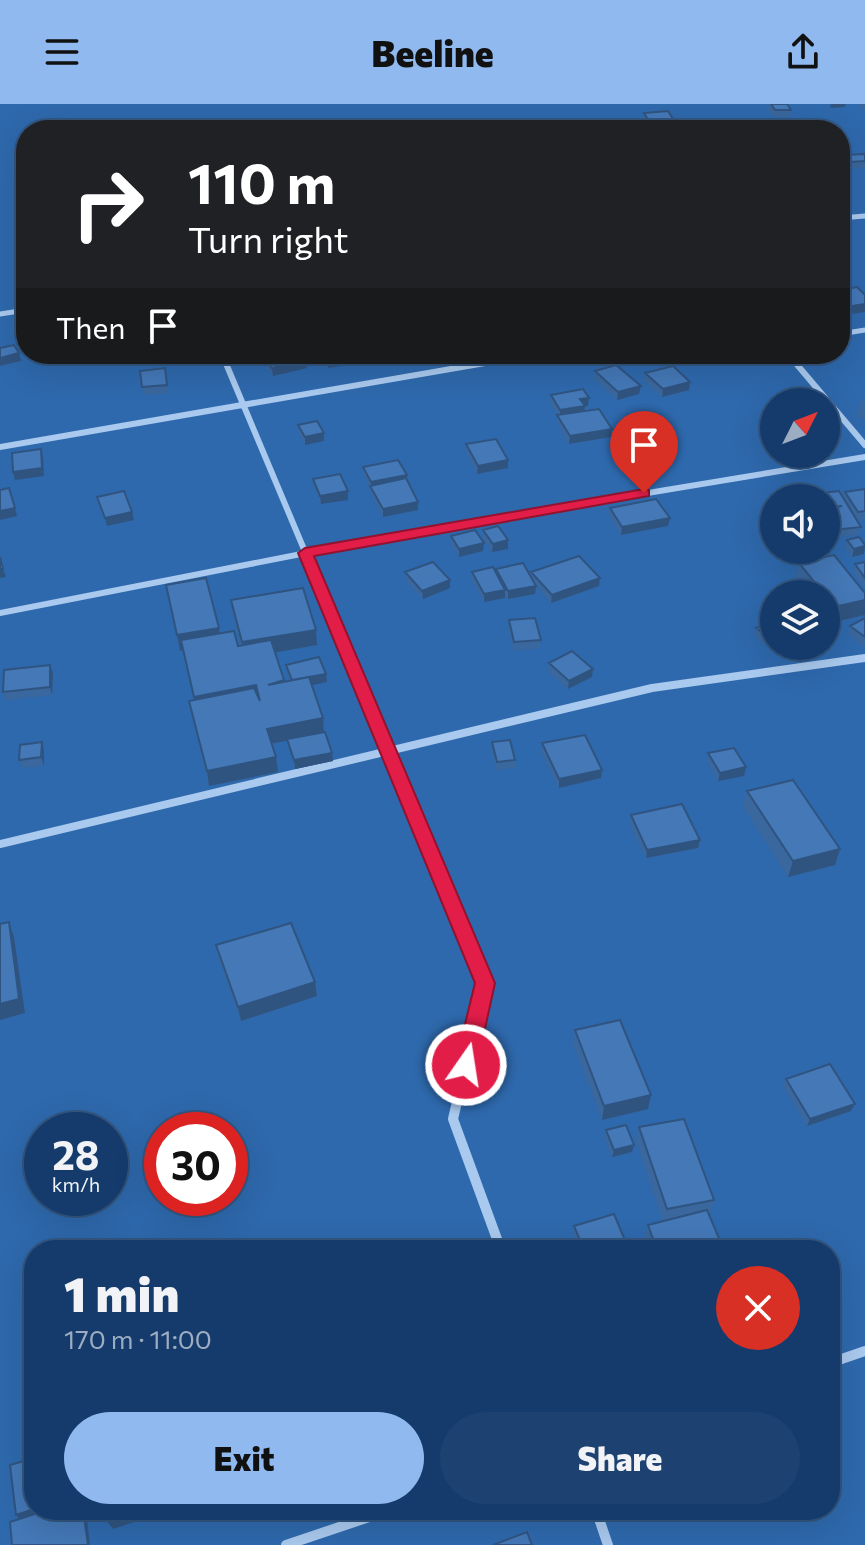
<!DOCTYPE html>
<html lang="en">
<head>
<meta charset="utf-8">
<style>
  :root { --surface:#143b6b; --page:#1d4271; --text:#f1f3f6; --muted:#9dadc1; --line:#33557e; --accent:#90b9f0 }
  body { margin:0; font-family:Commissioner,sans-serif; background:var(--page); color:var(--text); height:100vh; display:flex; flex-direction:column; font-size:30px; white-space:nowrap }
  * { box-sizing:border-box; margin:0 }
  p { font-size:26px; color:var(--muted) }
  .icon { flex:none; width:44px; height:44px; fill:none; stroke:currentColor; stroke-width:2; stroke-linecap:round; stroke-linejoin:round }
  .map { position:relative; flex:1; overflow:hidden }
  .details { position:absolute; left:24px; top:1136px; width:816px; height:280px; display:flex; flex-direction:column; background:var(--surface); border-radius:32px; box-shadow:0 8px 32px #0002,0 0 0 2px var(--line) }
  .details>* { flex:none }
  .banner { position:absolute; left:16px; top:16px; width:834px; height:244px; border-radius:32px; box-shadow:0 8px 32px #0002,0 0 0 2px var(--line); background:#202124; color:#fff; overflow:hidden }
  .needle { width:52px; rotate:48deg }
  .controls { position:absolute; left:760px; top:284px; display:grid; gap:16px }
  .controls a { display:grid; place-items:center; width:80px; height:80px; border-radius:50%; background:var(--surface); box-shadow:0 8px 32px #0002,0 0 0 2px var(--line); font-size:40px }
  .speed { position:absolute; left:24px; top:1008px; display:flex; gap:16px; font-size:40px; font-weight:700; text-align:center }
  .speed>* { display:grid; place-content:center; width:104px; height:104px; border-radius:50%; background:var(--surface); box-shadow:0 8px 32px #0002,0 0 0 2px var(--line); line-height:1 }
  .speed small { font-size:20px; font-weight:400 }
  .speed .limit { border:12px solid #d22; background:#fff; color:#111 }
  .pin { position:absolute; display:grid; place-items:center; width:68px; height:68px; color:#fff; margin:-82px -34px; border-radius:50% 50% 50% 0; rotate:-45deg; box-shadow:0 0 8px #0007 }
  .pin .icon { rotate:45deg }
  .me { position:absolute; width:88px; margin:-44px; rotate:13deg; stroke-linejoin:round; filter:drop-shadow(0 0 6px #0008) }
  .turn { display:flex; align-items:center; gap:28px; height:168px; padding:0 40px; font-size:36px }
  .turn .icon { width:104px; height:104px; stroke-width:2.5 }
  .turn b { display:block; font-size:56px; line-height:68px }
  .then { display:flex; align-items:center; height:76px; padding:0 40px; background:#0003; gap:16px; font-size:30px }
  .round { display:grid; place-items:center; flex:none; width:84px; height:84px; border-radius:42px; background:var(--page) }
  .overview { display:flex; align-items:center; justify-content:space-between; height:136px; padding:0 40px }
  h1 { font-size:48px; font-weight:800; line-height:60px }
  .primary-button { display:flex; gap:16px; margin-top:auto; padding:16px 40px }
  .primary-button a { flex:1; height:92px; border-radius:48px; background:var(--accent); color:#111; font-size:32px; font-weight:800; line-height:92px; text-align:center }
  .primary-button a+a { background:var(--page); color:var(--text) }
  header { display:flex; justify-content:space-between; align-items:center; height:104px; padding:0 40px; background:var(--accent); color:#111; font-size:36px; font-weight:800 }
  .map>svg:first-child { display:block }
  .green { fill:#2e69ad; fill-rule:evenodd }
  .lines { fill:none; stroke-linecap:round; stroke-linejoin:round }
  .street-far3 { stroke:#a9c9ee; stroke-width:5 }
  .street-far2 { stroke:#a9c9ee; stroke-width:6 }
  .street-far1 { stroke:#a9c9ee; stroke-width:8 }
  .street { stroke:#a9c9ee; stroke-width:10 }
  .wall { fill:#3a679d }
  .shaded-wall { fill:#305480 }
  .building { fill:#4478b7; stroke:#305480; stroke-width:2 }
  .route { fill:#e11d48; stroke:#92132f; stroke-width:2 }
</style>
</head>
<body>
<header><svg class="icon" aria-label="menu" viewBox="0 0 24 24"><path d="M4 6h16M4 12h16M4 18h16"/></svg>Beeline<svg class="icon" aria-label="share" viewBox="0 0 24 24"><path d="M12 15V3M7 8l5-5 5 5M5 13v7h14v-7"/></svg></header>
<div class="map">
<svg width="865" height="1441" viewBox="0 0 865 1441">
  <rect width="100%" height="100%" fill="#1b4f8f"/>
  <path class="green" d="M0 0H865V1441H0ZM26 26H840V250H26ZM774 298H826V350H774ZM774 394H826V446H774ZM774 490H826V542H774ZM42 1026H110V1094H42ZM162 1026H230V1094H162ZM34 1146H830V1406H34Z"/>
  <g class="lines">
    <path class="street-far3" d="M840 114 865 112
      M0 210 26 206
      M840 230 865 226"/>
    <path class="street-far2" d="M222 250 345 543
      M788 250 865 341
      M0 343 537 250
      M0 509 424 426 865 353"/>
    <path class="street-far1" d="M344 541 485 879 472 936
      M0 740 652 584 865 554"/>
    <path class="street" d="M472 934 453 1015 501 1146
      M830 1259 865 1247
      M596 1406 608 1441
      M286 1441 390 1406"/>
  </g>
  <path class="wall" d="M769 0H787L791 6 790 13H774L768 5Z
    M857 0H865V6H864Z
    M644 9 679 24V26H649L643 16Z
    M622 18 647 26H622Z
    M865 50V64L848 65 844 59 846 51Z
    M857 183 844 211 840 206V186Z
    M259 250H302L307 264 273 272 260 253Z
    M321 250H352L353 260 328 264Z
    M165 264 168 289 143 291 140 267Z
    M595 267 641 282 639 290 617 296 594 275Z
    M645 269 690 278 689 286 662 293 644 277Z
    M551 291 588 302H585L584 307 612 325 611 333 569 340 557 319 558 311 550 299Z
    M865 294V316L857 312 861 297Z
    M298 321 324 329V337L305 341 299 329Z
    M466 340 508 356V364L477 370 466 348Z
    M363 363 407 371V376L418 398V406L383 413 371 390 370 384 364 371Z
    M313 375 348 396 321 400 314 383Z
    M865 385V415L856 416 861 423 858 431 832 434 826 424V394H812L813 390 843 394 845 388Z
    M610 404 670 414 668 422 621 431 609 412Z
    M483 426 508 445 492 448 483 434Z
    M451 432 484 439 483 447 459 453 451 440Z
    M847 436 864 450 852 453 845 444Z
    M865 458V485L853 468 855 460Z
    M799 459 865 489V511L830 519 826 514V490H807L795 475Z
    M496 465 531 473V468L600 474 599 482 551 499 536 482 535 490 508 495 505 491V494L484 498 472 476V468H496Z
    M405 468 450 484 423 495 405 476Z
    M166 481 219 524 220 530 238 542H241L233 512 231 496 317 541 275 548 284 578 290 577 287 569 286 561 327 578 312 581 323 614 324 628 332 649 333 657 295 665 287 637 272 640 276 653 278 668 209 682 189 597 194 596 182 546 180 547Z
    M865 514V542L864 543 848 530 850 522Z
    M774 515V542H780L772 546 754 532 756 524Z
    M509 516 541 536 540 544 514 547 508 524Z
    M549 559 592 573 568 585 548 568Z
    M53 569 52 591 6 596 3 588Z
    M42 638 44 646V662L22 664 19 656Z
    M492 638 515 656V664L496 666 492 646Z
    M542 639 601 674 559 684 541 648Z
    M708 649 746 663 744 672 718 677 707 657Z
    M747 687 840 745 835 761 788 773 743 702Z
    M631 711 700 736 698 744 646 754 629 719Z
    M216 841 315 878 317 892 241 917 219 856Z
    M575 926 648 1005 602 1016 573 940Z
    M786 975 855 1000 851 1007 807 1022 783 982Z
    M639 1023 714 1096 710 1109H708L724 1146H649L644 1134 648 1121 663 1117 636 1037Z
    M606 1026 632 1048 612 1053 604 1033Z
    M574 1122 629 1146H580L573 1128Z"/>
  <path class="shaded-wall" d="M831 0H846L845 3 830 4Z
    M865 200V208L844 211 846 203Z
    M19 249 21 257 0 262V254Z
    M353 252V260L328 264V256Z
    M306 256 307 264 273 272 272 264Z
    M690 278 689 286 662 293 663 285Z
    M641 282 639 290 617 296 618 288Z
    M589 294 588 302H585L584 310 560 314V306L580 295Z
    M612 325 611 333 569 340 570 332Z
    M324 329V337L305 341V333Z
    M41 345 43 353 44 372 15 376 13 368Z
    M508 356V364L477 370 478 362Z
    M407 371V379L371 386V378Z
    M348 387V396L321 400 320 392Z
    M418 398V406L383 413V405Z
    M15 404 17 412 0 416V407Z
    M132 408 134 416 107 422 105 414Z
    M670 414 668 422 621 431 622 423Z
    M508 436V445L492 448 493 440Z
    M484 439 483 447 459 453V445Z
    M865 442 864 450 852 453 854 445Z
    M0 465H3L6 473 0 474Z
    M600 474 599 482 551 499 552 491Z
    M450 476V484L423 495 422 487Z
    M536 482 535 490 508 495V487Z
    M505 486V494L484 498V490Z
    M865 496V511L830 519 834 503Z
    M219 524 221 539 180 547 177 531Z
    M316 526 317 541 244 554 242 538Z
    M50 561 53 569 52 591 50 583Z
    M593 565 592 573 568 585 569 577Z
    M326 570 327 578 294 585 293 577Z
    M256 581 258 597 197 608 194 593Z
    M323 614 324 630 269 640 267 625Z
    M42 638 44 646V662L41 653Z
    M332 649 333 657 295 665 294 656Z
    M276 653 278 668 209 682 207 667Z
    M746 663 744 672 718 677 720 669Z
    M602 666 601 674 559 684V675Z
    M700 736 698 744 646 754 647 746Z
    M840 745 835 761 788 773 793 757Z
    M9 818 14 833 25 909 0 916V900Z
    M315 878 317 892 241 917 238 903Z
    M651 991 648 1005 602 1016 604 1002Z
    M855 1000 851 1007 807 1022 810 1015Z
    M634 1041 632 1048 612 1053 614 1046Z
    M34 1405 51 1406 20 1416 16 1411Z
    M83 1406H86L90 1441H88Z
    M136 1406H169L113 1425 106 1416Z"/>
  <path class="building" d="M771 0H787L791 6H775Z
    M668 7 679 24 654 26 644 9Z
    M705 15 722 22 712 26H691L686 24Z
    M639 17 647 26H628L622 18Z
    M803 19 809 25 790 26 786 20Z
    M865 50V57L850 58 846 51Z
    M857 183 865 191V200L846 203 840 196V186Z
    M14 241 19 249 0 254V244Z
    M262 250H302L306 256 272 264Z
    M325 250H352L353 252 328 256Z
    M616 261 641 282 618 288 595 267Z
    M673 262 690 278 663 285 645 269Z
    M165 264 167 281 142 283 140 267Z
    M583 285 589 294 580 295 585 302 560 306 551 291Z
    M599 305 612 325 570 332 557 311Z
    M317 317 324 329 305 333 298 321Z
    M496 335 508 356 478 362 466 340Z
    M41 345 42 364 13 368 12 349Z
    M398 356 407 371 371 378 363 363Z
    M340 370 348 387 320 392 313 375Z
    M406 374 418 398 383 405 370 382Z
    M9 384 15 404 0 407V386Z
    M865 385V407L858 408 845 388Z
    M124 387 132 408 105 414 97 393Z
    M839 387 861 423 834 426 826 412V405L842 402 826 403V394H816L813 390Z
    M656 395 670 414 622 423 610 404Z
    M498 422 508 436 493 440 483 426Z
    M475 426 484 439 459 445 451 432Z
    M859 433 865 441V442L854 445 847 436Z
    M834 451 865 489V496L834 503 826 493V490H824L799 459Z
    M579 452 600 474 552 491 531 468Z
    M0 453 3 465H0Z
    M433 458 450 476 422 487 405 468Z
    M865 458V474L855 460Z
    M523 459 536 482 508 487 496 465Z
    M493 463 505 486 484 490 472 468Z
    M206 474 219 524 177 531 166 481Z
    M303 484 316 526 242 538 231 496Z
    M535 514 541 536 514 538 509 516Z
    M865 514V533L850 522Z
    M774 515V538L756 524Z
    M234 527 238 542 271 536 284 576 268 581 309 573 323 614 267 625 276 653 207 667 189 597 254 584 260 597 256 581 194 593 181 536Z
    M572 547 593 565 569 577 549 559Z
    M319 553 326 570 292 576 286 561Z
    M50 561V583L3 588 4 566Z
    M325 628 332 649 294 656 287 635Z
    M585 631 602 666 559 675 542 639Z
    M510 636 515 656 497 658 492 638Z
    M42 638 41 653 19 656 20 641Z
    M734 644 746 663 720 669 708 649Z
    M793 676 840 745 793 757 747 687Z
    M682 700 700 736 647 746 631 711Z
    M9 818 19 895 0 900V820Z
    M291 819 315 878 238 903 216 841Z
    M620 916 651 991 604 1002 575 926Z
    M830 960 855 1000 810 1015 786 975Z
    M684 1015 714 1096 667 1105 639 1023Z
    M626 1021 634 1041 614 1046 606 1026Z
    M707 1106 724 1146H657L648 1121Z
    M614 1110 629 1146H584L574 1122Z
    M34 1354V1405L16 1411 10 1361Z
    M47 1406H83L88 1441H12L10 1418Z
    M105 1406H136L106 1416Z
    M527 1428 532 1441H493Z"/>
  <path class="route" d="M644 385 649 386V392L314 452 495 879 477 961 473 967 466 970 459 967 455 961 475 879 298 449 305 444Z"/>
</svg>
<div class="controls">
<a><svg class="needle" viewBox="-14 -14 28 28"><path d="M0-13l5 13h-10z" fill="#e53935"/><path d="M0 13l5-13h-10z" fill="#9dadc1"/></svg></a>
<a><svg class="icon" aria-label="sound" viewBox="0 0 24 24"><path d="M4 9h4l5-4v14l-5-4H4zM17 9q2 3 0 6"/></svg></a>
<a><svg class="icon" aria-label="layers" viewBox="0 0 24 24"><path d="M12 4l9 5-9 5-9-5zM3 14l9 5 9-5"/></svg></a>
</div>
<div class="speed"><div>28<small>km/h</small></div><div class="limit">30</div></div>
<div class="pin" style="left:644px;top:389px;background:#d93025"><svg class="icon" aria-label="arrive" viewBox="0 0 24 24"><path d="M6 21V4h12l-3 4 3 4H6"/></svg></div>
<svg class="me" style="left:466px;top:961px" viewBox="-20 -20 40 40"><circle r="17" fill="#e11d48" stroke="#fff" stroke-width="3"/><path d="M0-11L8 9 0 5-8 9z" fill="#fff"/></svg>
<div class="banner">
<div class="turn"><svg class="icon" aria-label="right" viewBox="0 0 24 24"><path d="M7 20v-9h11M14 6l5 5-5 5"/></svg><div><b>110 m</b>Turn right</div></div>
<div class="then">Then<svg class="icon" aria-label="arrive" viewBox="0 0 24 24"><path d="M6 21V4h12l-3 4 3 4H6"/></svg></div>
</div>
<section class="details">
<div class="overview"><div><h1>1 min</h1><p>170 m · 11:00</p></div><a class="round" style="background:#d93025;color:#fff"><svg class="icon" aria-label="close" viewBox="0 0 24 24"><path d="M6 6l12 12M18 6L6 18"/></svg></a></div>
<div class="primary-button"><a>Exit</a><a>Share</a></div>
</section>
</div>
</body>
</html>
